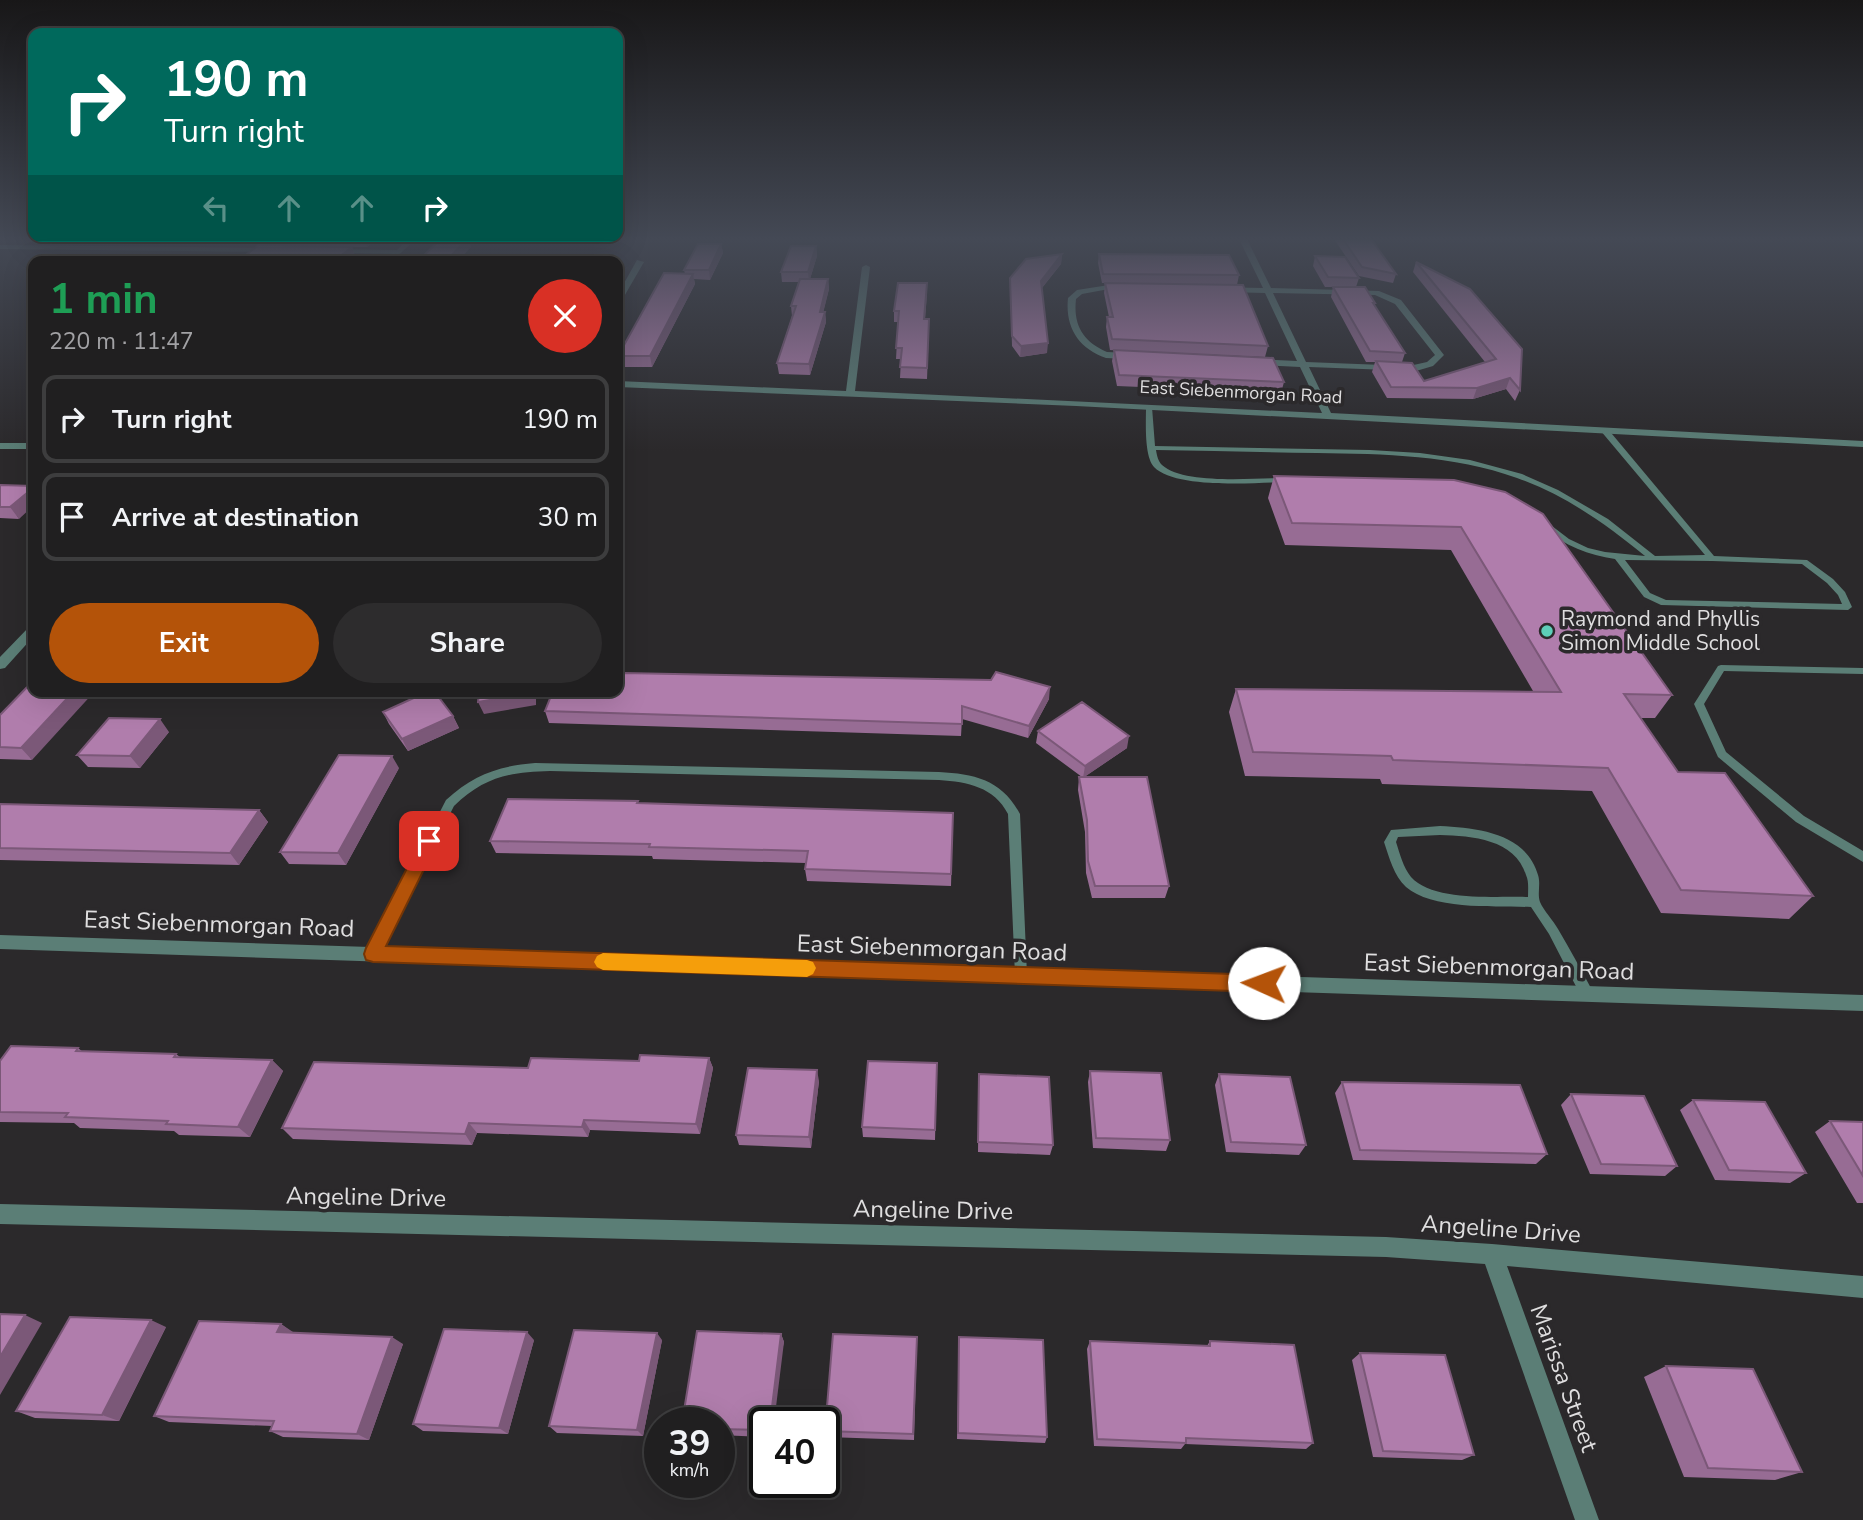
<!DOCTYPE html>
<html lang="en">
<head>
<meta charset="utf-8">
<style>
  :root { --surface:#201f20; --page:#2d2c2d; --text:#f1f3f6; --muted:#a2a2a5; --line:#3d3d3e; --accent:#b45309 }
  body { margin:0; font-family:"Nunito Sans",sans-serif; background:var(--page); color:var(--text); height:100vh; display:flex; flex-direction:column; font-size:26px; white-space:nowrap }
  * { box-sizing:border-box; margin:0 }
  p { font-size:23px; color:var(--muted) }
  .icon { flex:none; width:38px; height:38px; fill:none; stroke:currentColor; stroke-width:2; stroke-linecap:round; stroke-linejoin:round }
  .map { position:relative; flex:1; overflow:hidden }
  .details { position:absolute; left:28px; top:256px; width:595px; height:441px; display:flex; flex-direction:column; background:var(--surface); border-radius:14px; box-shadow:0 7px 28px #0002,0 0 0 2px var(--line) }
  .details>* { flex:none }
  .hud { position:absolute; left:28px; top:28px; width:595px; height:214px; border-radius:14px; box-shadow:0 7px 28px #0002,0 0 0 2px var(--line); background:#00695c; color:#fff; overflow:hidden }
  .speed { position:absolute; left:644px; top:1407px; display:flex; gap:14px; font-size:35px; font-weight:700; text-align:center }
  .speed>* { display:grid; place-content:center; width:91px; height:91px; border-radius:50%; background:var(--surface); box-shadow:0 7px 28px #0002,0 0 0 2px var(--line); line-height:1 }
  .speed small { font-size:18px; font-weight:400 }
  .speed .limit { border:4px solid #111; border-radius:10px; background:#fff; color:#111 }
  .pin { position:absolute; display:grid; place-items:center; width:60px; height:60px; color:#fff; margin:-30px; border-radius:14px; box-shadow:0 4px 10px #0006 }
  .me { position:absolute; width:77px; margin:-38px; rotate:272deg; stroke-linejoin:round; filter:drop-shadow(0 0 5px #0008) }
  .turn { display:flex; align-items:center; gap:24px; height:147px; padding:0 21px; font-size:32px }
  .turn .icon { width:91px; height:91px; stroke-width:2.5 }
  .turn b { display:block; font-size:49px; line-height:60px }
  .lanes { display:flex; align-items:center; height:66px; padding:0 21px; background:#0003; justify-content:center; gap:35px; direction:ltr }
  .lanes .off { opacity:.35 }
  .round { display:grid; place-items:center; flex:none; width:74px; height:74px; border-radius:37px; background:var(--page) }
  .overview { display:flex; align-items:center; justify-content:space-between; height:119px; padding:0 21px }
  h1 { font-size:42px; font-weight:700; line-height:52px; color:#1e9e55 }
  .primary-button { display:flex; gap:14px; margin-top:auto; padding:14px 21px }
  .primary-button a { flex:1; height:80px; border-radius:42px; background:var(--accent); color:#fff; font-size:28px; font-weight:700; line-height:80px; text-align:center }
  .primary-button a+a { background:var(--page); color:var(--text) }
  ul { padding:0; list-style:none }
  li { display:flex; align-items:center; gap:21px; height:88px; margin:0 14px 10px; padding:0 7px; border:4px solid var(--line); border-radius:14px }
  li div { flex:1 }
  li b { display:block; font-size:26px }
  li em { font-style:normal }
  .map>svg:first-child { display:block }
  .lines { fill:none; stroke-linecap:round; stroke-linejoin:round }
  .service { fill:#5b7e76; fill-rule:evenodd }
  .minor { fill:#5b7e76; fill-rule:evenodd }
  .tertiary { fill:#5b7e76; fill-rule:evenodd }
  .wall { fill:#976c94 }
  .shaded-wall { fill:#7b5878 }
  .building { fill:#b07dac; stroke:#7b5878; stroke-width:2 }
  .route { fill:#b45309; stroke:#753606; stroke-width:2 }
  .slow { fill:#f59e0b }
  .poi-dot { fill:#5dceb9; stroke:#2b292b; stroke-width:2.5 }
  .labels { text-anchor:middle; stroke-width:7; stroke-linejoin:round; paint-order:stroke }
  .far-street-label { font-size:18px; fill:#dfdedf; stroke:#2b292b }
  .poi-label { font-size:21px; fill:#dfdedf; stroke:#2b292b; text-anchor:start }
  .near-street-label { font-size:24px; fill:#dfdedf; stroke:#2b292b }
</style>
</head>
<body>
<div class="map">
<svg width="1863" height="1520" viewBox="0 0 1863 1520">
  <rect width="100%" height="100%" fill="#2b292b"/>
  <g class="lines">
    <path class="service" d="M1149 405 1152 407 1155 446 1370 450 1420 453 1470 460 1522 474 1558 490 1608 519 1655 556 1705 555 1600 430 1607 428 1714 556 1807 560 1833 579 1845 592 1852 607 1848 610 1661 605 1644 597 1615 559C1589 555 1564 546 1545 528L1546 526H1552L1569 539 1588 548 1605 552 1645 556C1606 524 1565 495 1517 478 1453 455 1384 454 1317 453 1263 452 1210 451 1156 450 1157 456 1158 461 1162 465 1184 485 1255 478 1284 478L1288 480 1284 482C1254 483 1175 489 1154 467 1144 456 1146 422 1146 407ZM1625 560 1712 561 1802 564 1827 583 1838 595 1842 604 1666 600 1650 593Z
      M1721 665 1863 668V674L1724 671 1704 704 1726 752 1804 816 1863 851V862L1796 822 1718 757 1694 704 1718 666Z
      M535 763 939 772C975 774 1002 780 1020 814L1027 975 1025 979 1021 980 1017 979 1015 975 1008 814C994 787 968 782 939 780L550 771C510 772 484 777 454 806L377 958 373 959 369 958 367 954 369 950 446 800C473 775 498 766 535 763Z
      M1440 826C1478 828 1526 833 1538 875 1541 884 1537 894 1540 902 1544 911 1553 920 1558 929 1570 949 1581 970 1592 990L1593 994 1592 998 1587 1000 1582 998 1549 934 1531 907C1497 906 1432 910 1406 887 1394 876 1389 857 1384 842L1391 830ZM1440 835C1472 836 1515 839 1526 875 1529 881 1528 890 1528 897 1497 896 1433 902 1411 877 1403 867 1400 854 1396 842L1398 837Z"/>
    <path class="minor" d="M408 239H416L394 259 390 257 393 254 337 253 333 251 337 249 397 250Z
      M1239 239H1247L1271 288 1379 291 1401 300 1444 355 1433 366 1416 371 1309 367 1331 413 1863 441V447L1076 406 618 387V381L846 391 862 267 866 265 870 267 855 391 1322 413 1300 367 1106 358C1078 348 1065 327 1068 298L1077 290 1109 285 1263 288ZM1109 289 1265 293 1297 361 1107 352C1083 342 1073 325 1076 299L1082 294ZM1273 293 1375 295 1395 304 1435 355 1427 362 1409 366 1306 362Z
      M0 245 271 248 275 250 271 252 0 249Z
      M637 260 644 262 622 300 618 302V294Z
      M0 443H33V449H0Z
      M33 626V637L5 668 0 669V657L29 627Z
      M0 1204 1386 1237 1492 1244 1863 1276V1298L1507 1266 1599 1520H1575L1485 1264 1386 1257 0 1224Z"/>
    <path class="tertiary" d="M0 935 1863 995V1011L0 949Z"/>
  </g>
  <path class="wall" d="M272 239H377L367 247H352L355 256 350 261H238L275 246Z
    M1334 239H1371L1396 274 1393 283 1359 276Z
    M721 244 723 253 710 280 694 279 695 284 652 367H621L618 356 685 274 684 270Z
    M816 246 817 256 810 279H828L829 289 823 312H825L826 322 810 375 779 374 777 363 792 316 791 306 799 282H782L781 272Z
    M1062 254 1061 264 1042 288 1047 353 1020 357 1012 346 1010 278Z
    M1099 254 1239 275 1237 285 1268 346 1265 357 1110 350 1106 327 1107 317H1109L1104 293 1105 283H1102L1098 263Z
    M1315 256 1359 278 1356 287 1375 303V306L1405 353 1402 362 1424 381 1485 362 1413 272 1416 262 1470 289 1520 390 1515 401 1506 389 1473 399 1387 398 1372 372 1375 362H1366L1331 297 1333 287H1325L1313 266Z
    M927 293 925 319 929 329 927 379 900 378 901 359H896L898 322H894V311Z
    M1114 350 1284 382 1281 393 1117 386 1112 361Z
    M1274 476 1454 480 1672 695 1655 718H1640L1678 772 1813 896 1789 919 1661 913 1592 791 1382 784 1380 779 1245 776 1229 712 1236 689 1533 691 1451 550 1285 545 1268 498Z
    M0 485 19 519 0 518Z
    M1049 699 1028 738 962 719 961 736 549 723 545 711Z
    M383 712 453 716 459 728 408 751 389 724Z
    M0 715 32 760 0 759Z
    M1038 731 1127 748 1084 777 1169 886 1165 898H1092L1086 873 1085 832 1078 790 1079 777H1082L1036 743Z
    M169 732 140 768 88 767 77 755Z
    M399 768 346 865 289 864 280 852Z
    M638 801V803L953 813 951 886 807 881 805 869 806 863 653 859 652 856 496 853 490 841Z
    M0 804 259 810 268 822 239 865 0 860Z
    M78 1048 83 1052 176 1054 180 1057 272 1060 283 1071 250 1137 179 1135 174 1131 80 1128 74 1123 0 1122V1061Z
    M709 1058 713 1068 700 1134 590 1130 588 1137 477 1133 472 1145 293 1139 282 1128 528 1068Z
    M937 1063 935 1140 863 1137 862 1127Z
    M1090 1071 1170 1140 1166 1151 1093 1148 1088 1082Z
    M979 1074 1053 1145 1050 1155 978 1152Z
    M1219 1074 1306 1145 1299 1155 1226 1152 1215 1085Z
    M819 1081 811 1148 739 1145 736 1135Z
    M1342 1082 1547 1154 1536 1164 1353 1160 1335 1093Z
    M1571 1094 1677 1166 1665 1176 1590 1174 1561 1105Z
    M1693 1100 1806 1173 1790 1183 1715 1180 1680 1110Z
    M1830 1121 1863 1122V1203H1857L1815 1132Z
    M281 1324 293 1333 403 1344 369 1440 283 1437 270 1431 272 1426 169 1422 154 1416Z
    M166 1327 119 1421 35 1418 16 1411Z
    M781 1334 784 1342 765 1423V1437L719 1435V1423Z
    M917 1337 914 1440 827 1437 825 1431Z
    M534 1340 508 1434 423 1431 413 1424Z
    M662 1340 643 1436 557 1433 549 1426Z
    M1090 1341 1207 1346 1210 1341 1313 1443 1306 1449 1185 1444 1181 1449 1094 1446 1087 1349Z
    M959 1344 1047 1437 1045 1443 957 1439Z
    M1360 1353 1474 1455 1462 1460 1373 1457 1352 1360Z
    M1666 1366 1802 1472 1775 1480 1684 1477 1644 1377Z"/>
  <path class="shaded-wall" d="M364 239H377L367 247Z
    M467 239H468L471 247 458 261H446Z
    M721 244 723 253 710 280 709 270Z
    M816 246 817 256 809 282 808 272Z
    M352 247 355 256 350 261H334Z
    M1062 254 1061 264 1040 290 1041 281Z
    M693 274 695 284 652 367 650 356Z
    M828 279 829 289 821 322 820 312Z
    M825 312 826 322 810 375 809 364Z
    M1048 343 1047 353 1020 357 1021 346Z
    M1510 378 1506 389 1473 399 1477 388Z
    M33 488V506L19 519 10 507Z
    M1050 687 1049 699 1028 738 1029 726Z
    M74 691H95L32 760 21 748Z
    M531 691H536V705L484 714 478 702Z
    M453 716 459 728 408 751 402 739Z
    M160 719 169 732 140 768 130 756Z
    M1129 736 1127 748 1083 778 1085 766Z
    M392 756 399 768 346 865 338 853Z
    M259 810 268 822 239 865 230 853Z
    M709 1058 713 1068 700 1134 696 1124Z
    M272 1060 283 1071 250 1137 238 1127Z
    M817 1070 819 1081 811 1148 809 1137Z
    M584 1120 590 1130 588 1137 582 1127Z
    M469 1123 477 1133 472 1145 465 1134Z
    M25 1315 42 1323 0 1395V1357Z
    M151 1320 166 1327 119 1421 102 1415Z
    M281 1324 293 1332 290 1340 277 1332Z
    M527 1332 534 1340 508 1434 499 1428Z
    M657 1333 662 1340 643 1436 637 1430Z
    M781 1334 784 1342 774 1423H770Z
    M392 1337 403 1344 369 1440 357 1434Z"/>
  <path class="building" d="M441 239H467L446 261H418Z
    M1343 239H1371L1396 274 1362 267Z
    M698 244H721L709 270H684Z
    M259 245 352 247 334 261H238Z
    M791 246H816L808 272H781Z
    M1062 254 1041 281 1048 343 1021 346 1012 336 1010 278 1026 259Z
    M1099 254 1229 255 1239 275 1103 274Z
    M1315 256 1345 257 1359 278 1328 277Z
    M1416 262 1470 289 1522 349 1520 390 1510 378 1477 388 1391 387 1376 361 1412 363 1424 381 1496 359Z
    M664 273 693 274 650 356H618Z
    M800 279H828L820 312H825L809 364 777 363 796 306H791Z
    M898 283H927L924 319H929L927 368 900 367 902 348H896L899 311H894Z
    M1105 283 1243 285 1268 346 1112 339 1107 317H1113Z
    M1333 287H1365L1375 303H1373L1405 353 1370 351Z
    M1114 350 1273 358 1284 382 1119 375Z
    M1274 476 1454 480 1505 492 1543 514 1672 695 1624 694 1678 772 1725 773 1813 896 1681 890 1608 768 1393 760 1391 756 1253 752 1236 689 1561 692 1461 527 1292 523Z
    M0 485 33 486V488L10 507H0Z
    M996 672 1050 687 1029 726 962 706V724L545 711 553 691H618V679H621L623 673 991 680Z
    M33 681V691H74L21 748 0 747V715Z
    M429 691H434L453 716 402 739 383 712Z
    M479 691H531V693L478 702Z
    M1082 702 1129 736 1085 766 1038 731Z
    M109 718 160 719 130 756 77 755Z
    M339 755 392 756 338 853 280 852Z
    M1079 777H1147L1169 886H1095L1088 861 1087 820Z
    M508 799 638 801 637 803 953 813 951 874 805 869 808 851 649 847 650 844 490 841Z
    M0 804 259 810 230 853 0 848Z
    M11 1046 78 1048 76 1051 176 1054 174 1057 272 1060 238 1127 166 1124 168 1121 65 1117 68 1113 0 1112V1061Z
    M640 1055 709 1058 696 1124 584 1120 582 1127 469 1123 465 1134 282 1128 314 1062 528 1068 531 1058 639 1061Z
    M868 1061 937 1063 935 1130 862 1127Z
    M748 1068 817 1070 809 1137 736 1135Z
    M1090 1071 1161 1073 1170 1140 1096 1138Z
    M979 1074 1049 1077 1053 1145 978 1142Z
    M1219 1074 1290 1077 1306 1145 1231 1142Z
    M1342 1082 1520 1085 1547 1154 1360 1150Z
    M1571 1094 1644 1096 1677 1166 1601 1164Z
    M1693 1100 1765 1102 1806 1173 1729 1170Z
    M1830 1121 1863 1122V1176Z
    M0 1314 25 1315 0 1357Z
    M70 1317 151 1320 102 1415 16 1411Z
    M199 1321 281 1324 277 1332 392 1337 357 1434 270 1431 274 1421 154 1416Z
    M444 1329 527 1332 499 1428 413 1424Z
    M574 1330 657 1333 637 1430 549 1426Z
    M697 1331 781 1334 770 1423H765V1430L719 1429V1423H682Z
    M833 1334 917 1337 913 1434 825 1431Z
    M959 1337 1043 1340 1047 1437 958 1433Z
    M1090 1341 1210 1346V1341L1294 1345 1313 1443 1186 1438V1443L1097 1439Z
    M1360 1353 1445 1355 1474 1455 1383 1451Z
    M1666 1366 1753 1369 1802 1472 1708 1468Z"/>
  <linearGradient id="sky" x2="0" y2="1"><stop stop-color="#181718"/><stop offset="0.53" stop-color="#444955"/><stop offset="1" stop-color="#444955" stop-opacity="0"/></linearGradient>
  <rect width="1863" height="451" fill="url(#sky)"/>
  <path class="route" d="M429 835 435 837 438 841 386 946 1264 975 1271 977 1273 983 1271 989 1264 992 373 962 366 960 364 954 366 948 423 837Z"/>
  <path class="slow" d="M603 953 807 960 813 962 816 968 813 974 807 977 603 970 597 967 594 962 597 956Z"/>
  <circle class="poi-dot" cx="1547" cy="631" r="7"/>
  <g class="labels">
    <g class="far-street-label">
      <text transform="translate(1241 392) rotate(3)" y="6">East Siebenmorgan Road</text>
    </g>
    <g class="poi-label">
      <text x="1561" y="626">Raymond and Phyllis<tspan x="1561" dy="24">Simon Middle School</tspan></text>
    </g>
    <g class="near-street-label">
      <text transform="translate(219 924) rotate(2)" y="8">East Siebenmorgan Road</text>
      <text transform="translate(932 948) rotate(2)" y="8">East Siebenmorgan Road</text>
      <text transform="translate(1499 967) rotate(2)" y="8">East Siebenmorgan Road</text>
      <text transform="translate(366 1197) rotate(1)" y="8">Angeline Drive</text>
      <text transform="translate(933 1210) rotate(1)" y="8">Angeline Drive</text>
      <text transform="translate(1501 1229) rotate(4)" y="8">Angeline Drive</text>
      <text transform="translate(1564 1378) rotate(70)" y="8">Marissa Street</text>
    </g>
  </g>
</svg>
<div class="speed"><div>39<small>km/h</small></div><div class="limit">40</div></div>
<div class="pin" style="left:429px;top:841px;background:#d93025"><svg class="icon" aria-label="arrive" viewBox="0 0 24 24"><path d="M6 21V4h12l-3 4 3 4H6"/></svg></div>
<svg class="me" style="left:1264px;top:983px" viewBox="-20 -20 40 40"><circle r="19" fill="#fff"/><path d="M0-13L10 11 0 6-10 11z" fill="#b45309"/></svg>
<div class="hud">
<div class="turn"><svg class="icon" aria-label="right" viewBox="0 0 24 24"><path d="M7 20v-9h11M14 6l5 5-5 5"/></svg><div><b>190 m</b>Turn right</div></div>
<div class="lanes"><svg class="icon off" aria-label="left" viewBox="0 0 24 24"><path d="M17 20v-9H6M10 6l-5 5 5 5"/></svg><svg class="icon off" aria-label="ahead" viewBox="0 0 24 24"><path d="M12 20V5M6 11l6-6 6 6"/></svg><svg class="icon off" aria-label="ahead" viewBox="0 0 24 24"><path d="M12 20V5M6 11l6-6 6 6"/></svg><svg class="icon" aria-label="right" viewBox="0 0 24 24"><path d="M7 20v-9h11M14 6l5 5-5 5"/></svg></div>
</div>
<section class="details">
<div class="overview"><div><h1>1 min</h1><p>220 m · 11:47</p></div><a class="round" style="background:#d93025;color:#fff"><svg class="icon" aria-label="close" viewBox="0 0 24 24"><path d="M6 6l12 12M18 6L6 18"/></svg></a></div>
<ul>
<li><svg class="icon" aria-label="right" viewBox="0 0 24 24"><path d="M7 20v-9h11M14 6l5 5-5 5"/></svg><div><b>Turn right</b></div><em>190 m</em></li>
<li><svg class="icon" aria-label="arrive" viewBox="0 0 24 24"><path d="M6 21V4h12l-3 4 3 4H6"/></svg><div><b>Arrive at destination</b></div><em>30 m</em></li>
</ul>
<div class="primary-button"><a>Exit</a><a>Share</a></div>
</section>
</div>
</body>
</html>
